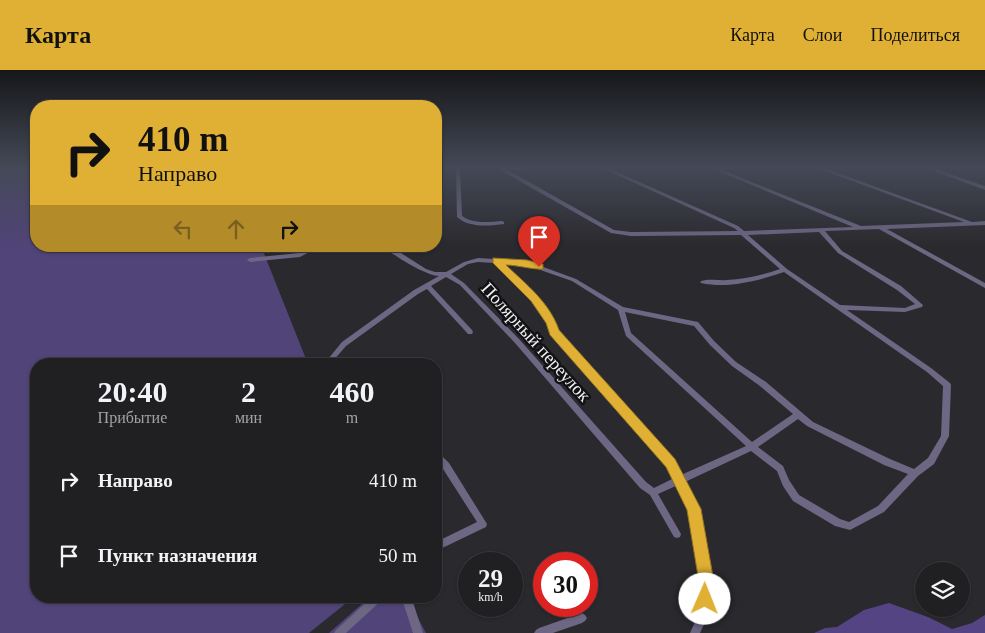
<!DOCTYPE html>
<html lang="ru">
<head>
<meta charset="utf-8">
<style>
  :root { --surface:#201f22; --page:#2d2c2f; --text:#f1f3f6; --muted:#a2a2a5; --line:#3d3d40; --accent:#e0b034 }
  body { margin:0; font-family:Georgia,serif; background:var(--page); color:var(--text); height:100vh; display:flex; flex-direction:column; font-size:19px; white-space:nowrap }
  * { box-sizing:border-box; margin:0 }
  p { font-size:16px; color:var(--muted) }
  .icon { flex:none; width:28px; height:28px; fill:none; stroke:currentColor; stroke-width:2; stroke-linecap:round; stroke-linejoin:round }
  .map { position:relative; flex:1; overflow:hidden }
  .details { position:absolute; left:30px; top:288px; width:412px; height:245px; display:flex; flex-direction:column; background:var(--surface); border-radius:20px; box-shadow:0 1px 4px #0004,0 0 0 1px var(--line) }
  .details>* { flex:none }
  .banner { position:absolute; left:30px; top:30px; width:412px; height:152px; border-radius:20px; box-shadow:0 1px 4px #0004,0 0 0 1px var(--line); background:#e0b034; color:#111; overflow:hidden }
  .buttons { position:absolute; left:915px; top:492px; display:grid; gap:10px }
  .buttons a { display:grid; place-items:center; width:55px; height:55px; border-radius:50%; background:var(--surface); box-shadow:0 1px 4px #0004,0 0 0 1px var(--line); font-size:25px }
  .speed { position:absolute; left:458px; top:482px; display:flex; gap:10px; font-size:25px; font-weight:700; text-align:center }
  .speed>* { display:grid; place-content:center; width:65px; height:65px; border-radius:50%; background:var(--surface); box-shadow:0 1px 4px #0004,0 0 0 1px var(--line); line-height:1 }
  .speed small { font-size:12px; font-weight:400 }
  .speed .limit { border:8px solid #d22; background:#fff; color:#111 }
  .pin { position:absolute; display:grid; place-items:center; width:42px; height:42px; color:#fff; margin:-51px -21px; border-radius:50% 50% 50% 0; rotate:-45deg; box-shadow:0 0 5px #0007 }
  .pin .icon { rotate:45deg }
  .me { position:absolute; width:55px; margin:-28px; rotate:1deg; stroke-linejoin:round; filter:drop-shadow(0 0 4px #0008) }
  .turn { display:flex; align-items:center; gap:18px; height:105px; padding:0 25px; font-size:22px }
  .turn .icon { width:65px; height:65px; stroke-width:2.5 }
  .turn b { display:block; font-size:35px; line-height:42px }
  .lanes { display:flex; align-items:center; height:48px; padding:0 25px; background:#0003; justify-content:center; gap:25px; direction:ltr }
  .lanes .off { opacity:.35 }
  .eta { display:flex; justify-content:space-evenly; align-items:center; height:85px; text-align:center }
  .eta b { font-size:30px; font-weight:600; line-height:35px }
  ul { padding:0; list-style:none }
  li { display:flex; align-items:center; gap:15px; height:75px; padding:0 25px }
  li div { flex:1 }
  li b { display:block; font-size:19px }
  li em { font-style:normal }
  header { display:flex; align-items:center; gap:30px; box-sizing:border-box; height:70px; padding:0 25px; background:var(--accent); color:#111 }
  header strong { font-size:24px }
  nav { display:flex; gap:28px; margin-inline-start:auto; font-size:18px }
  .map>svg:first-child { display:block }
  .green { fill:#514479 }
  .forest { fill:#544483 }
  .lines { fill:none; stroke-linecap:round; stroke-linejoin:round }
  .minor { fill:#6d6784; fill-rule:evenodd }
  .route { fill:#e0b034; stroke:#927222 }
  .labels { text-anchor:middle; stroke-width:5; stroke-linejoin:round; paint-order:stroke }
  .street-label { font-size:18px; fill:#f3f3f6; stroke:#121214 }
</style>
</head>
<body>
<header>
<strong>Карта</strong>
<nav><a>Карта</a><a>Слои</a><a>Поделиться</a></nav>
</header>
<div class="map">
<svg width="985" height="563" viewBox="0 0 985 563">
  <rect width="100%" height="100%" fill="#2a292d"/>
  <path class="green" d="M0 98H36V176H261L308 294H36V526H355L309 563H0Z
    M371 526H406L426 563H329Z"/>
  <path class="forest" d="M889 533 928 547 952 559 972 553 985 545V563H814L825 558 837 557 864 540Z"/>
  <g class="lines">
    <path class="minor" d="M456 98H460L462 146C473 154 489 152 502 151L504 152V154C489 156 469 158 457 147Z
      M500 98H528L526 99 508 100 614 160 631 162 738 161 734 158 602 98H608L738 156 744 161 853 157 711 98H717L861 156 964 152 817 98H824L972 152 985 151V155L887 159 985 213V218L879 159 825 161 842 181 901 216 923 235 922 237 905 242 847 240 931 298 950 313 951 315 949 366 934 394 918 406 884 442 850 460 835 456 793 431 783 416 777 401 751 381 685 412 698 439 711 512 708 546 700 563H690L698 545 701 512 690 439 678 415 658 424 681 464 680 467 677 468 674 467 650 425 640 418 515 273 460 215 446 207 431 216 472 260 473 262 472 264H468L427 219 418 224 346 276 333 291H338L341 294H324L342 272 414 220 439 206C426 206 393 185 382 176H390L426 199 435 202H446L464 192 478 188 527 191 576 209 623 237 698 252 714 271 736 292 766 312 813 352 890 389 914 399 928 388 941 366 943 316 927 302 784 202C758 211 728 219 701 213L700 212C706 208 719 211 727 210 745 209 763 205 780 199L741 165 631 166 611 163 500 100ZM819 162 838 183 897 220 915 234 905 238 840 235 787 199 748 165ZM478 192 494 193 535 234 546 251 552 264 668 396 674 408 654 418 646 412 519 269 464 213 451 204 468 194ZM502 193 526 195 572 211 618 240 626 266 746 376 681 405 674 390 557 261C545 233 523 214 502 193ZM625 242 694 256 710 275 732 296 760 316 793 344 752 372 631 263ZM798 349 807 356 884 395 908 404 878 436 849 452 840 449 799 425 789 410 783 396 758 377Z
      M926 98H933L985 116V120Z
      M313 176H321L300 187 250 192 247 190 250 188 299 183Z
      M436 383H439L449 393 487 454 486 457 436 481V472L477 452 443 399 436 392Z
      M373 526H385L383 529 346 563H334L336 560Z
      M401 526H411L423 563H413Z
      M582 543 585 545 587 548 585 551 582 553 553 563H534L536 560 539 558Z"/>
  </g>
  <linearGradient id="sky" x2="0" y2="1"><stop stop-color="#171719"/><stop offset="0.55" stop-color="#444957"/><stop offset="1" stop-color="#444957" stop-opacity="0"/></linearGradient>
  <rect width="985" height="177" fill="url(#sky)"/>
  <path class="route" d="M493 188 527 190 543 194V199C535 200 516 195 506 195 526 214 550 233 559 260L675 389 701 439 714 512 710 535 705 537 699 535 697 529 699 512 687 440 666 397 550 265 546 253 531 231 493 193Z"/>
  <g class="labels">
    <g class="street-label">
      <text transform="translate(536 272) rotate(48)" y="6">Полярный переулок</text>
    </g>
  </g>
</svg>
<div class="buttons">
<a><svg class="icon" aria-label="layers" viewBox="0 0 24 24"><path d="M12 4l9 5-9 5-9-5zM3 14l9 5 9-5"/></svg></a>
</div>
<div class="speed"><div>29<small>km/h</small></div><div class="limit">30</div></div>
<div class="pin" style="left:539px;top:197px;background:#d93025"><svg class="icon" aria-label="arrive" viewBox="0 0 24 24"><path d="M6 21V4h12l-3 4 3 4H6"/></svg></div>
<svg class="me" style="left:705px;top:529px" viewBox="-20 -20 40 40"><circle r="19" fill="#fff"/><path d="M0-13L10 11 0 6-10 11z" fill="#e0b034"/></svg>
<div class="banner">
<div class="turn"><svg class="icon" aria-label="right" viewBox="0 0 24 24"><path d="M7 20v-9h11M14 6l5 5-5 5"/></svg><div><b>410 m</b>Направо</div></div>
<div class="lanes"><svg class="icon off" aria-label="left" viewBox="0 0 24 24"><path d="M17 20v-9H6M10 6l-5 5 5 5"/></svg><svg class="icon off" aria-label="ahead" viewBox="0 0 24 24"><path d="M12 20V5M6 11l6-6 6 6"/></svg><svg class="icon" aria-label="right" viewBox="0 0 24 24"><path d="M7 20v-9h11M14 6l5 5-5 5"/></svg></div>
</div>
<section class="details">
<div class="eta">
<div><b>20:40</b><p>Прибытие</p></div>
<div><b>2</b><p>мин</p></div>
<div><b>460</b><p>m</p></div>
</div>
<ul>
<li><svg class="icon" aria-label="right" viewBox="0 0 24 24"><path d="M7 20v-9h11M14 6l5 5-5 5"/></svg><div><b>Направо</b></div><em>410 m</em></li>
<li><svg class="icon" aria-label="arrive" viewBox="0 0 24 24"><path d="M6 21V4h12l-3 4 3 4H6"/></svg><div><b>Пункт назначения</b></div><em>50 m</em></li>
</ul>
</section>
</div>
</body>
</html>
